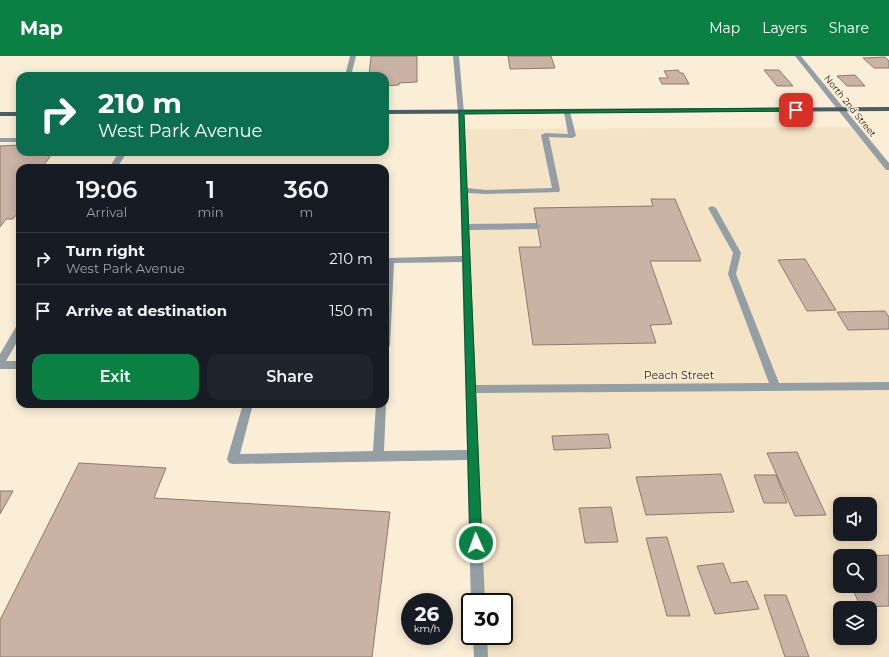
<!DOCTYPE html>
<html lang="en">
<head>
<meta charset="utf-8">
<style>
  :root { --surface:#171b24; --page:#20242c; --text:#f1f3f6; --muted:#9ea1a6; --line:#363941; --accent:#0b8043 }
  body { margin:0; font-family:Montserrat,sans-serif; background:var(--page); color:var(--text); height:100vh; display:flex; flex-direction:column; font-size:15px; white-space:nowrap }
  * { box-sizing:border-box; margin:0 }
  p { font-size:13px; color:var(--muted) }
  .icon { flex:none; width:22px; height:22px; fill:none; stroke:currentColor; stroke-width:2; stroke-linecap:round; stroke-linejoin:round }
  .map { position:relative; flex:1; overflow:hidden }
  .drawer { position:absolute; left:16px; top:108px; width:373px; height:244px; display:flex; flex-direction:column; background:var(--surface); border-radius:12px; box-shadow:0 2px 10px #0003 }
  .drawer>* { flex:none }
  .guide { position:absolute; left:16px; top:16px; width:373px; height:84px; border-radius:12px; box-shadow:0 2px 10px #0003; background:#0b6e4f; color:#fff; overflow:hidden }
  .buttons { position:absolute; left:833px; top:441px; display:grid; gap:8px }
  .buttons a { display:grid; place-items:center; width:44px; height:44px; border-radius:8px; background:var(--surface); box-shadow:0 2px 10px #0003; font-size:20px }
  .speed { position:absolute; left:401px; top:537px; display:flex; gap:8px; font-size:20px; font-weight:700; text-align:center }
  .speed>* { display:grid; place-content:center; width:52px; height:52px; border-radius:50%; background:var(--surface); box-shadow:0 2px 10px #0003; line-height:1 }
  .speed small { font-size:10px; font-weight:400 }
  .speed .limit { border:2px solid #111; border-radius:6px; background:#fff; color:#111 }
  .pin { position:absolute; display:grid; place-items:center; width:34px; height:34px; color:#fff; margin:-17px; border-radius:8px; box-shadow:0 2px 6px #0006 }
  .me { position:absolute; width:44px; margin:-22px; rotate:358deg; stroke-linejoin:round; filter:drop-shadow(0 0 3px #0008) }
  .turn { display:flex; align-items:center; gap:14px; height:84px; padding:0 16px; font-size:18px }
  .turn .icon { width:52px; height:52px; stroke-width:2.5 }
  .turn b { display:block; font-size:28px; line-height:34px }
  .eta { display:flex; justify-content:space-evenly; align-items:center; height:68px; text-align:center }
  .eta b { font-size:24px; font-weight:600; line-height:28px }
  .cta { display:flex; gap:8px; margin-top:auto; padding:8px 16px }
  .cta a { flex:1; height:46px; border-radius:12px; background:var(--accent); color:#fff; font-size:16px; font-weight:600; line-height:46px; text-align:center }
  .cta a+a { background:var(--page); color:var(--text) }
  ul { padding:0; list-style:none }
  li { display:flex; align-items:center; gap:12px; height:52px; padding:0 16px; border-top:1px solid var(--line) }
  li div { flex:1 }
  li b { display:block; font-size:15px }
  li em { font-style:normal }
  header { display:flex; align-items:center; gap:24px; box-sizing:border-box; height:56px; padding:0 20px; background:var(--accent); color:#fff }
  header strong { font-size:19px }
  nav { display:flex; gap:22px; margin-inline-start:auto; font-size:14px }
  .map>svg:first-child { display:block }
  .built { fill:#f5e3c5; fill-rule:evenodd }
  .building { fill:#cab2a4; stroke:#8f796c }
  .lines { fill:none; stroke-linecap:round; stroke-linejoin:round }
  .minor { fill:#939fa4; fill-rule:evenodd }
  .major { fill:#495d66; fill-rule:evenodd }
  .route { fill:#0b8043; stroke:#07532c }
  .labels { text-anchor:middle; stroke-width:3; stroke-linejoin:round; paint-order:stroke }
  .far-street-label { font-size:9px; fill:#221d15; stroke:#fbeed6 }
  .street-label { font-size:11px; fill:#221d15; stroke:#fbeed6 }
</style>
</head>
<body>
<header>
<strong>Map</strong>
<nav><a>Map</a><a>Layers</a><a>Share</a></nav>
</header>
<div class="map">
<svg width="889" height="601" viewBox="0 0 889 601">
  <rect width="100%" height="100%" fill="#fbeed6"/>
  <path class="built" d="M854 71 889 114V601H485L484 580H504V546H482L461 73ZM840 448H870V478H840ZM840 500H870V530H840ZM840 552H870V582H840Z"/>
  <path class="building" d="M371 0H417V26L399 27V29L385 30V20H369Z
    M508 0H551L555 12 510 13Z
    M885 1 889 5V12H874L863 2Z
    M678 14 680 17H683L689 28H662L659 22H668L664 15Z
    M764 14H779L793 30H777Z
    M855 19 865 30H847L837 20Z
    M20 89V96H53L42 112H20V154L13 163H6L0 171V90Z
    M651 143H675L701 205H650L672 268 650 269 656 287 533 289 519 191H541L534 152 653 150Z
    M805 203 836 254 807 255 778 204Z
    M885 255 889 261V273L848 274 837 256Z
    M608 378 611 392 554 394 552 380Z
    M797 396 801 405 826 459 795 460 767 397Z
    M79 407 166 412 154 442 390 456 372 601H0V564Z
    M721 418 734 456 646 459 636 421Z
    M754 419H776L787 447H764Z
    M0 435H13L0 458Z
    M611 451 618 486 585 487 579 452Z
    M667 481 690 560H667L646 482Z
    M889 499V550L861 551 851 530H870V500Z
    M723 507 731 527 747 525 759 553 715 558 697 510Z
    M764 539H786L809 601H785Z"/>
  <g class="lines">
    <path class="minor" d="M350 0H356L351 20H345Z
      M453 0H459L464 57 467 132 486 134 552 132 541 79 545 77 568 78 564 56 567 54 570 56 576 80 572 82 549 81 560 134 559 136 486 138 468 137 469 168 537 167 541 170 537 173 469 174 476 329 769 327 728 218 733 197 708 152 712 150 716 152 741 197 736 218 779 327 889 326V334L476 337 485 546H471L467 404 233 408 229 407 227 403 243 348H253L240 398 373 395 376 348H385V345L386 348 384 395 467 394 462 206 394 207 390 290 385 294V214L387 202 462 200 458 57Z
      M795 0H801L889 107V114H886Z
      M0 82H20V86H0Z
      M119 96H127L117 112H109Z
      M199 96H358L354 98 211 100Z
      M20 268V281L6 305H20V313H0V298L17 269Z
      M473 580H487L488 601H474Z"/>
    <path class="major" d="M889 51V55L385 58V54Z
      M0 56H20V60H0Z"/>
  </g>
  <path class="route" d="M796 52 798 53V55L464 58 482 487 480 491 476 493 472 491 470 487 459 55Z"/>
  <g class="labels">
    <g class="far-street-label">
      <text transform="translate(850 50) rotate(51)" y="3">North 2nd Street</text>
    </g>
    <g class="street-label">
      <text x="679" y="323">Peach Street</text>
    </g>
  </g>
</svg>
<div class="buttons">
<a><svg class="icon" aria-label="sound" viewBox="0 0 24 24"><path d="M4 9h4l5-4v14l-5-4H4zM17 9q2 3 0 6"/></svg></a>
<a><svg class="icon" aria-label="search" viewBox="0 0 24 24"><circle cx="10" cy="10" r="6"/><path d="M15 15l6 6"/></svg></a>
<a><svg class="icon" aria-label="layers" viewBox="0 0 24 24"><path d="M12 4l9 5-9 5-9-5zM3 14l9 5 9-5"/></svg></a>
</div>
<div class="speed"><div>26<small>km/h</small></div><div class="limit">30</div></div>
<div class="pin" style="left:796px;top:54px;background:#d93025"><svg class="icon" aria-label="arrive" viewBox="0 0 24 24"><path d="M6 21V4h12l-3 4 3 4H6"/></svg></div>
<svg class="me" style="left:476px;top:487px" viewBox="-20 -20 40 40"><circle r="17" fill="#0b8043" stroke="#fff" stroke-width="3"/><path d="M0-11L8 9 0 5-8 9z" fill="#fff"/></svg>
<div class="guide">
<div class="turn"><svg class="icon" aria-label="right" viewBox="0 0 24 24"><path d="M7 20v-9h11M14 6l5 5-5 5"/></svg><div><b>210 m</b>West Park Avenue</div></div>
</div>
<section class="drawer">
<div class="eta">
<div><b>19:06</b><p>Arrival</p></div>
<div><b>1</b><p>min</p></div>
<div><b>360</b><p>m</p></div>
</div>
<ul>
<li><svg class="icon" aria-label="right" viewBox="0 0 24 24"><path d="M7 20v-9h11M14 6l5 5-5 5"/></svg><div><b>Turn right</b><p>West Park Avenue</p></div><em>210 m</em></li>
<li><svg class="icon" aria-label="arrive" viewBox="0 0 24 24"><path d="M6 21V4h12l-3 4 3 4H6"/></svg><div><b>Arrive at destination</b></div><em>150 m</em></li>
</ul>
<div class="cta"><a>Exit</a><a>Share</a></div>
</section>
</div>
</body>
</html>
